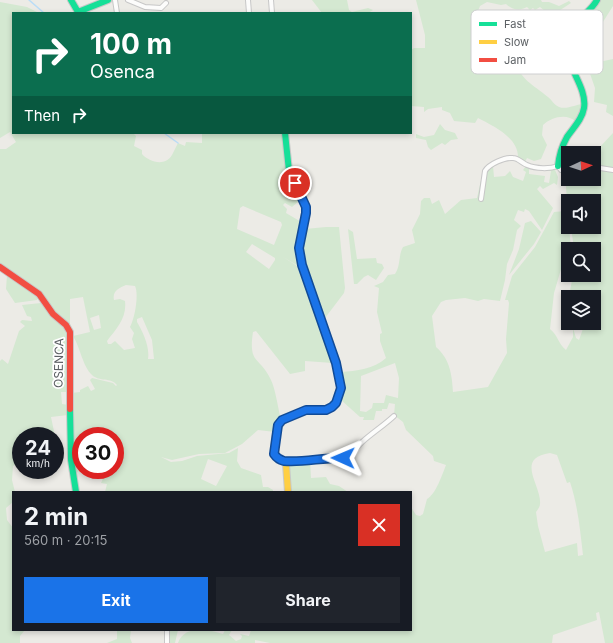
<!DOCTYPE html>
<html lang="en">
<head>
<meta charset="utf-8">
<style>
  :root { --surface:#171b24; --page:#20242c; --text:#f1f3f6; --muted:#9ea1a6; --accent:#1a73e8 }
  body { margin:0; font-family:Inter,sans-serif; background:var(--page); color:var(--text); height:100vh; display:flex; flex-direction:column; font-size:15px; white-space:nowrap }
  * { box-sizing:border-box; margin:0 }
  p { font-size:13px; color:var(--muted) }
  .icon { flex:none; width:22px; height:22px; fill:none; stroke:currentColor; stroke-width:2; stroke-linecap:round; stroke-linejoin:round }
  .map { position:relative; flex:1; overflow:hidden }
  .side { position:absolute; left:12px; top:491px; width:400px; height:140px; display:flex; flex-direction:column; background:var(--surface); border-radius:0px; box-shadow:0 2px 6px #0003 }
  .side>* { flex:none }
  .top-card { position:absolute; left:12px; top:12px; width:400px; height:122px; border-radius:0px; box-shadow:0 2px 6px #0003; background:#0b6e4f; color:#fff; overflow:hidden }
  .needle { width:26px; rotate:87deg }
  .controls { position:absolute; left:561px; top:146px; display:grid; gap:8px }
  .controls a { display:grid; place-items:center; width:40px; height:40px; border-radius:0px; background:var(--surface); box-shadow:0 2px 6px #0003; font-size:20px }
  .speed { position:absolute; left:12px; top:427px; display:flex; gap:8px; font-size:20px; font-weight:700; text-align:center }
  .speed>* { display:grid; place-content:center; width:52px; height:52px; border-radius:50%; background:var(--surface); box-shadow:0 2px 6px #0003; line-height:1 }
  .speed small { font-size:10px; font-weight:400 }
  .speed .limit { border:6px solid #d22; background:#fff; color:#111 }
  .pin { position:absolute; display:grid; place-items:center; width:34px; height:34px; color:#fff; margin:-17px; border:2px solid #fff; border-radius:50%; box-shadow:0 1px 4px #0007 }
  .me { position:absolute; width:44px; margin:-22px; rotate:271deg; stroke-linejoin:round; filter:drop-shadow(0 0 3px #0008) }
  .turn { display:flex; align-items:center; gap:14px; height:84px; padding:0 12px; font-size:18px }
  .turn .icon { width:52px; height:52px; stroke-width:2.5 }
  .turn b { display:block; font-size:28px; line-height:34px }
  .then { display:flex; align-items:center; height:38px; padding:0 12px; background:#0003; gap:8px; font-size:15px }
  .round { display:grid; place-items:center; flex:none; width:42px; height:42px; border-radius:0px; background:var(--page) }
  .summary { display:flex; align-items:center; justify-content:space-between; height:68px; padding:0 12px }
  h1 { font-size:24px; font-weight:700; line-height:30px }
  .cta { display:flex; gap:8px; margin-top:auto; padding:8px 12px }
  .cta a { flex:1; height:46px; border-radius:0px; background:var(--accent); color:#fff; font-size:16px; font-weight:700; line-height:46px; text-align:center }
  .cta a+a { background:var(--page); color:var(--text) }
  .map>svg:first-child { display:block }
  .green { fill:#d4e8d1; fill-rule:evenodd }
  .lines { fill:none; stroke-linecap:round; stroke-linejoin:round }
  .stream { stroke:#baddf7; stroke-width:1.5 }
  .street-casing { stroke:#c7c7c7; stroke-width:6 }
  .fast-casing { stroke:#c8c9c8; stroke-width:8 }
  .slow-casing { stroke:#c8c9c8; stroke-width:8 }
  .jam-casing { stroke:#c8c9c8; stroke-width:8 }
  .street { stroke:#fcfcfb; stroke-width:4 }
  .fast { stroke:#16e098; stroke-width:6 }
  .slow { stroke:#ffcf43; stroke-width:6 }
  .jam { stroke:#f24e42; stroke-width:6 }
  .route-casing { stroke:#114b97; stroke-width:10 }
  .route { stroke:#1a73e8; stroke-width:7 }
  .labels { text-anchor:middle; stroke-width:3.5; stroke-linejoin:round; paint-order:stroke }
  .street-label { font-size:12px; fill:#5c6064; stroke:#fff }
  .key { fill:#fff; stroke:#cecfd0; stroke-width:1 }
  .key-label { font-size:11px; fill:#5c6064 }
</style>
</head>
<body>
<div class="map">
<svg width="613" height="643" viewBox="0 0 613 643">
  <rect width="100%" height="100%" fill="#ecebe6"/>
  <path class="green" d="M312 0H347L349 10 352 12 368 8 373 10 368 13H322Z
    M416 0H541L542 2H549L559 6 569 1 571 3 551 16 540 7 535 10 533 8 530 10 527 7C520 11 512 10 506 4L501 5 487 2 480 6 475 18 477 30 490 45 495 46 517 37 518 40C514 46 514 51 515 58 519 80 533 84 548 97 552 100 554 105 559 107 567 110 576 104 584 104L576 122C567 113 552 117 543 125L542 135 547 145 541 159 534 161 527 158 525 162 518 157C518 137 493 126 478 118L475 123 454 121 450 113 442 110V107L428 109 424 112V107L411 106V50L414 48H425V35Z
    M599 0H613V6L591 41 590 49 581 51 573 44C573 24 587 14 599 0Z
    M0 2 27 7 39 13H13V133H133L136 136 134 146 142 150V154C149 162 165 167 172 155 174 151 176 147 178 143L185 146 186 142 202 143V133H284L288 180C296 185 298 192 298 202L292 207 285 203 283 205 287 209 286 213 303 223 300 267 283 257 302 269 333 363 305 361V371L290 374 256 331 253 332C248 365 260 356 271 380 275 388 278 407 280 416L281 421 275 432 258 430 242 444 225 453 199 454 172 460 161 457 171 462 182 461 197 456 229 453 238 448 237 461 241 468 261 475 263 487H268L273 490V492H105L107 484 101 483 107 470H115V436H81V467L75 476 73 472 71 393 80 392V390L88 386 91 391 95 389 90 380 92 378 113 383 116 386 117 385C111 377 99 382 92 375 83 367 80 347 73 336L90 332 83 297 70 299V325L68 326 38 293 0 265V149H6L16 142 10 132 0 138ZM243 206 281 222 282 225 274 245 237 229 240 208ZM252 244 275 258V260L269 269 246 252ZM126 285 135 286C139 294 135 318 130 327L134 333 132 339 135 348 124 350 115 341 111 344H108L107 341C117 328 127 318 125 301L120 299 114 300C112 291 119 288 126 285ZM99 315 101 328 94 330 90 318ZM142 317 152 340 154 359H148C150 347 143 332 137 322V319ZM208 459 227 466 216 486 201 479Z
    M613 59V116L606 112 607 105 594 102 595 88 588 68 599 62Z
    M440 124 445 130 455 133 458 139 451 140 445 145 442 143 431 150 428 147 426 140 416 138V134L424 137 434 135Z
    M613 133V168L594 166V163L599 160 598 149Z
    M493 166 494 177 505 176 510 171 513 177 523 181 526 172 523 170 526 166 555 170 558 177 557 185 554 183 543 189 540 186 537 189 553 208 542 230 529 211 525 209 524 212 518 210 514 220 521 226 517 230 513 250 507 264 505 280 500 301 484 299 478 301 465 298 446 300 441 302 432 316 436 347C450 359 452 375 453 392L488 387 507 353 506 339 509 303 508 300H505L512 276 535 247 554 212 565 211 569 227 571 249H568V259H564L554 293 550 329C558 335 558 344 566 350L573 337V328L576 338 579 340 585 323H594V297H568V309L561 306 570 291 573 275H594V249H574L571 227H594V201H568V214L565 174 568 173V179H594V168L613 171V643H605L599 612 596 613 597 620 553 635 552 643H270L255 640V643H178C184 625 208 629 223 634L225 630H232L229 635 236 641 241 639 242 636 240 634 249 636 251 630H411V507L416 515 420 516 423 514 427 499C436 494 442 475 446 465L434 461 433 456 406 430 403 422 394 415 395 404 389 403 387 409H382V411H376L374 420H363L364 417H360L341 400 343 387 341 372C356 371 374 369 386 358L380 341V334L382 333 377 312 379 288 374 286 383 282 388 275 395 274C401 265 398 256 403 247L415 243 412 230 420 214 421 201 424 198H430L432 204 439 200 445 214 461 200 477 198 482 176ZM529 169 551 171 549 183 544 182 545 176 529 174ZM395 363 399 378 398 398 386 395 384 403H373L372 408 366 412 360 411 361 376ZM550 453 557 455 567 483 570 482C578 506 580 530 583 555L578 556 577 543 545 552 538 526 536 512C538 509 540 507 540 504 542 486 514 458 550 453Z
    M531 221 541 232 534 244 509 275 519 249 525 223Z
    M326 227H339L345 288 344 293 322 322 302 261V250L305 229Z
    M348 229 353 232 357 259 376 258 377 263 382 264 384 268 376 280 368 275 364 277 357 284H354Z
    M7 275 38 296 37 300 15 303 6 289Z
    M41 303 45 305 69 331 68 392H61L62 404 69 405 68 415 51 417 55 436H21V462L13 466 12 480 15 492H13V502L6 508 7 520 13 528V630H25L20 636V643H0V361L2 359 8 364 19 331 25 326 20 322 22 320 32 321 31 317 27 316 22 305Z
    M310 460 311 478 326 477 330 484 339 486 348 492H290L288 463Z
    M117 630H131L130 638 132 643H107L117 639Z
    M169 630H178L175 643H169Z"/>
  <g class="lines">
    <path class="stream" d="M29 0 44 13
      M164 133 178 143"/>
    <g class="street-casing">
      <path id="street" d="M115 0 117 13
        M128 0 145 7 161 8 166 3
        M248 0 249 13
        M271 0 272 13
        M594 167 613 170
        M481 199 485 171C489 164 505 157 513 158 518 158 522 163 527 165 536 169 550 169 558 166L561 170H568
        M283 461 349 457C360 440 379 430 394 416
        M167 643V630"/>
    </g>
    <g class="fast-casing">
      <path id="fast" d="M71 0 78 12 108 0
        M285 133 289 171 306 207 299 248 302 265 336 363 341 388 336 403 332 407 326 410H306L291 416
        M558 166C559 156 562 146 567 137 573 128 582 120 584 108 588 83 556 58 569 32 576 19 590 13 597 0
        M70 409 71 460 76 492"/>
    </g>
    <g class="slow-casing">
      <path id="slow" d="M288 492 286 464 274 454C276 437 273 424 291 416"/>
    </g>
    <g class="jam-casing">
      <path id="jam" d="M0 267 39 294 53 314 66 325 70 332V409"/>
    </g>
    <use href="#street" class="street"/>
    <use href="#fast" class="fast"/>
    <use href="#slow" class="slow"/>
    <use href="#jam" class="jam"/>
  </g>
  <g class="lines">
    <g class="route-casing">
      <path id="route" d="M295 183 306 207V213L299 248 302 265 336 363 341 388 336 403 332 407 326 410H306L282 420 278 425 274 454C276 457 280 460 284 461 303 463 324 457 343 458"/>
    </g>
    <use href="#route" class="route"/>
  </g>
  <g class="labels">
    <g class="street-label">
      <text transform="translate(59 363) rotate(-89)" y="4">OSENCA</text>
    </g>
  </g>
  <rect x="471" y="10" width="132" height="64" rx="6" class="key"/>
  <rect x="479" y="22" width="18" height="4" fill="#16e098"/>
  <rect x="479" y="40" width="18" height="4" fill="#ffcf43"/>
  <rect x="479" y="58" width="18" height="4" fill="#f24e42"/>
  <g class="key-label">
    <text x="504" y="28">Fast</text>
    <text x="504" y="46">Slow</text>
    <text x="504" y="64">Jam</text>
  </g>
</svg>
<div class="controls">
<a><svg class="needle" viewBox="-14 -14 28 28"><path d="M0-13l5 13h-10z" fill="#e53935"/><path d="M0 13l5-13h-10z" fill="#9ea1a6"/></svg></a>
<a><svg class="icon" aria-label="sound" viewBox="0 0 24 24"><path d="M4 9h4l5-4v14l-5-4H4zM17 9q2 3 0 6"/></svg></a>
<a><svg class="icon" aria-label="search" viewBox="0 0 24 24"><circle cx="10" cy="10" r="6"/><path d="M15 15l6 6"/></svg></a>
<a><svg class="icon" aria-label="layers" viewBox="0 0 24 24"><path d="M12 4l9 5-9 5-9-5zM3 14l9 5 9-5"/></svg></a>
</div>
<div class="speed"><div>24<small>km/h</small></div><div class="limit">30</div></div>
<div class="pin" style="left:295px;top:183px;background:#d93025"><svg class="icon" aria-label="arrive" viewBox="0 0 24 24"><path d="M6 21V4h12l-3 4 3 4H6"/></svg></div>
<svg class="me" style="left:343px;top:458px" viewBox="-20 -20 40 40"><path d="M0-17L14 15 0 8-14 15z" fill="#1a73e8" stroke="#fff" stroke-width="4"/></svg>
<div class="top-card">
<div class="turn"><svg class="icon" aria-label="right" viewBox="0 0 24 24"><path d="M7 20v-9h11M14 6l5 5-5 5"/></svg><div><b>100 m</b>Osenca</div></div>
<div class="then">Then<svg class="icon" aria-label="right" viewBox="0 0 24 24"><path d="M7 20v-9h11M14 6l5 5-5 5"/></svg></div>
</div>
<section class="side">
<div class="summary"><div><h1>2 min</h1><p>560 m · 20:15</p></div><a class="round" style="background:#d93025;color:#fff"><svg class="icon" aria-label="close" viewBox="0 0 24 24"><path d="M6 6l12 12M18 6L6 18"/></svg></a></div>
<div class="cta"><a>Exit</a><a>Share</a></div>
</section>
</div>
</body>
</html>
